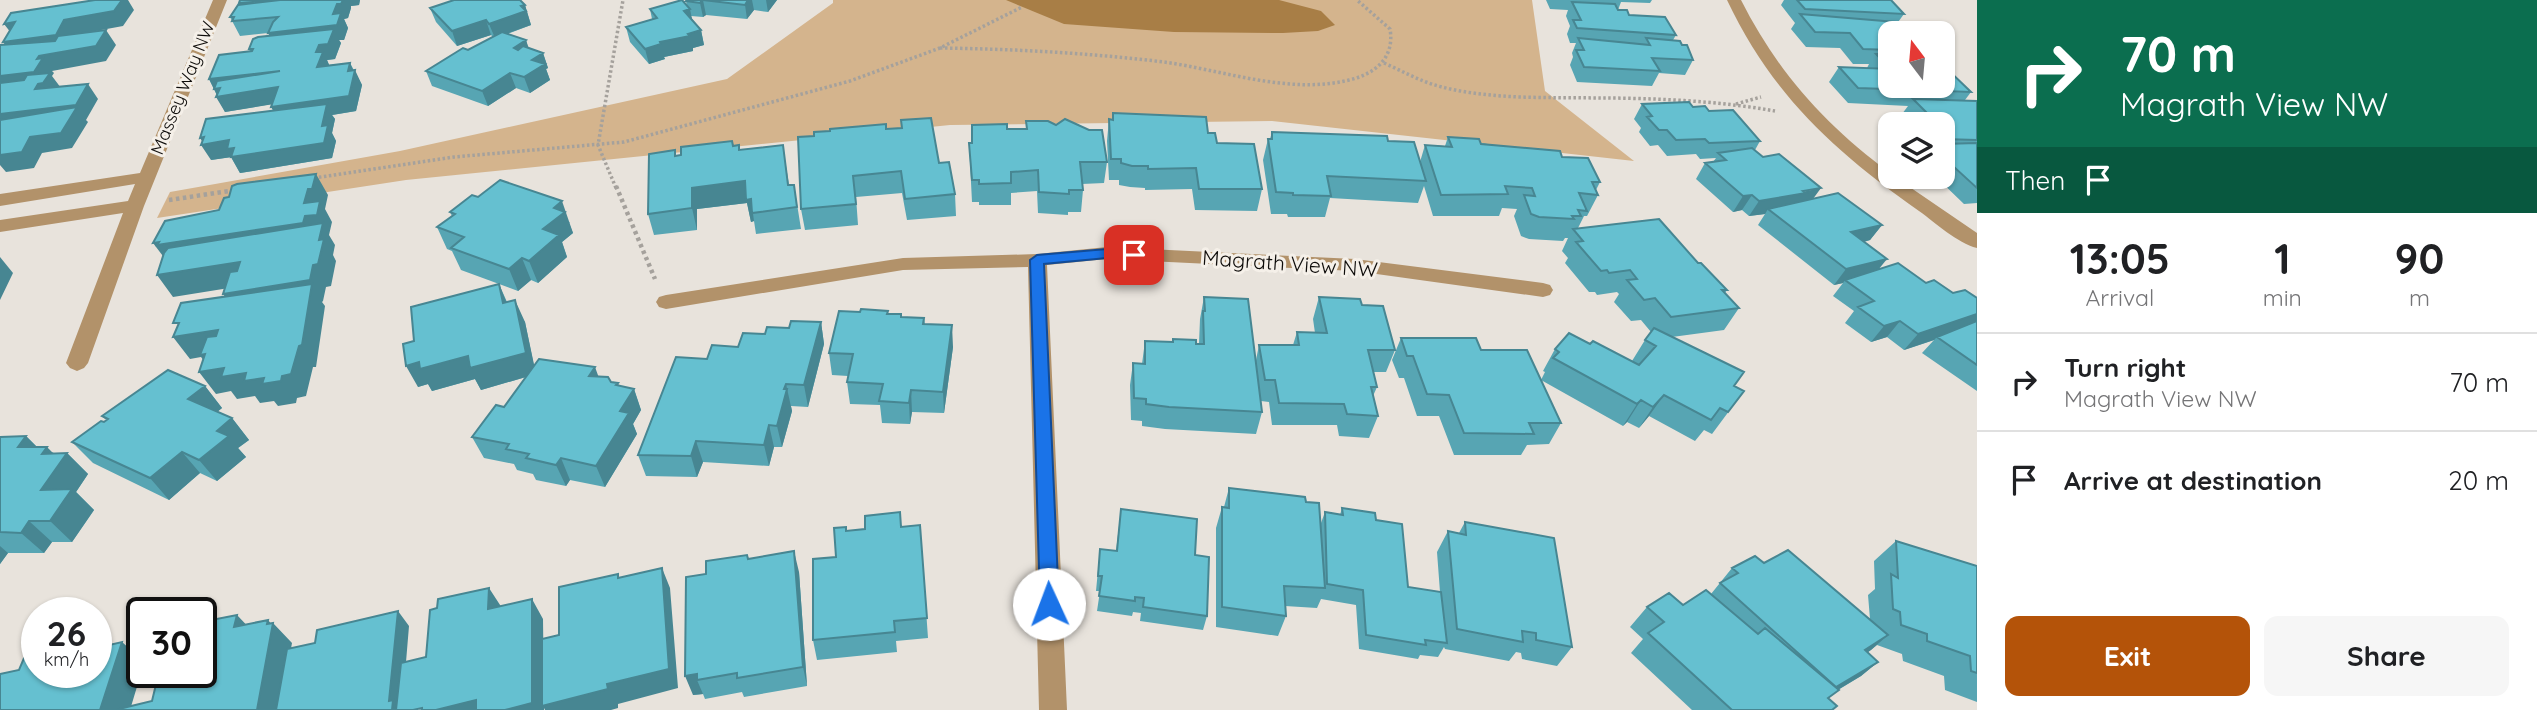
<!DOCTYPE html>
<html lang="en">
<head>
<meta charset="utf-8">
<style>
  :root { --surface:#fff; --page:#f6f6f6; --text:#202124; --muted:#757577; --line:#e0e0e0; --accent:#b45309 }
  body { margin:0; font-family:Quicksand,sans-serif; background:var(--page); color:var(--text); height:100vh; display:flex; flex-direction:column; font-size:26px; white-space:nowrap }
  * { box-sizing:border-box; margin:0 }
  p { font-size:23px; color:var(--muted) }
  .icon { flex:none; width:38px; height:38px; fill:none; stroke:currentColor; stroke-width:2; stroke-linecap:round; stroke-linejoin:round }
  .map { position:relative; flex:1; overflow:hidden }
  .details { display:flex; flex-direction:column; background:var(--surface); width:560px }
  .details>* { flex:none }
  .top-card { background:#0b6e4f; color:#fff; overflow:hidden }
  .needle { width:46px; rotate:344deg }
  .tools { position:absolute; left:1878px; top:21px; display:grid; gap:14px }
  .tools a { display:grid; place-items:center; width:77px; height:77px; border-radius:14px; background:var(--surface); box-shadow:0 2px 5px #0004; font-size:35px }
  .speed { position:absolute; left:21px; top:597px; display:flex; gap:14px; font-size:35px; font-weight:700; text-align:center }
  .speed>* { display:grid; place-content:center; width:91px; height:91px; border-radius:50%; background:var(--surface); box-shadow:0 2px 5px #0004; line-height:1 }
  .speed small { font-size:18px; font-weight:400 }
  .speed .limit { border:4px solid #111; border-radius:10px; background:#fff; color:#111 }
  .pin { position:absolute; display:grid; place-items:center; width:60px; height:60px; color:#fff; margin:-30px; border-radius:14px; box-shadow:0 4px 10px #0006 }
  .me { position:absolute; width:77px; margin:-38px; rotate:358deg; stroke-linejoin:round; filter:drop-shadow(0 0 5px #0008) }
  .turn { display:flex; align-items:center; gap:24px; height:147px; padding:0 28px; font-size:32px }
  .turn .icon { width:91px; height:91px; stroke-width:2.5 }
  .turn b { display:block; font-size:49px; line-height:60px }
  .then { display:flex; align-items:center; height:66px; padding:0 28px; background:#0003; gap:14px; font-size:26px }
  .eta { display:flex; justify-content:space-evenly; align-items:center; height:119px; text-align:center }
  .eta b { font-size:42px; font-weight:700; line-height:49px }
  .cta { display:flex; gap:14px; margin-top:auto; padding:14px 28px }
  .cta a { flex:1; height:80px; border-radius:14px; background:var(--accent); color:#fff; font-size:28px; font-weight:700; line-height:80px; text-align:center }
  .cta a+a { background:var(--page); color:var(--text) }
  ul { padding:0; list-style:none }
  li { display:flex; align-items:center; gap:21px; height:98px; padding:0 28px; border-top:2px solid var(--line) }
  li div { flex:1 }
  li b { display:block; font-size:26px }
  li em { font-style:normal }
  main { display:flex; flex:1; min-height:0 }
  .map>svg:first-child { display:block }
  .green { fill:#d4b48d }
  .water { fill:#a87e46 }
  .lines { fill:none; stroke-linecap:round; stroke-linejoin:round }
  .path-far1 { stroke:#a5a19c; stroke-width:3.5; stroke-dasharray:2.5 2.5; stroke-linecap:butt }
  .path { stroke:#a5a19c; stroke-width:4.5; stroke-dasharray:3.5 3.5; stroke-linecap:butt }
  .minor { fill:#b2926a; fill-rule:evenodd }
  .wall { fill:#57a5b3 }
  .shaded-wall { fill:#478692 }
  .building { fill:#65c0d0; stroke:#478692; stroke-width:2 }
  .route { fill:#1a73e8; stroke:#114b97; stroke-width:2 }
  .labels { text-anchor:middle; stroke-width:6; stroke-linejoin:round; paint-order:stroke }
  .far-street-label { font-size:18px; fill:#0e0c0a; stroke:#f5f0e9 }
  .street-label { font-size:21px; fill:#0e0c0a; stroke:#f5f0e9 }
</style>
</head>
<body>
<main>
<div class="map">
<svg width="1977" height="710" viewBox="0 0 1977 710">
  <rect width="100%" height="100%" fill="#e8e3dc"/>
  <path class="green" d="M833 0H1532L1545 91 1634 161 1272 121 950 125 406 180 157 218 170 192 400 151 727 79 833 3Z"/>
  <path class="water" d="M1006 0H1279L1321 11 1335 25 1318 31 1283 33 1174 32 1064 24Z"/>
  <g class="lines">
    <path class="path-far1" d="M940 48C1015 49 1089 53 1164 62 1222 70 1289 95 1349 80 1375 74 1395 58 1390 29L1357 0
      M1384 63C1402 71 1420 81 1438 86 1490 100 1546 97 1599 98 1656 98 1719 101 1775 111
      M1736 104 1761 97
      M314 178 454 157 624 142 850 81 940 48 1022 7
      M616 188 598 145 623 0"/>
    <path class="path" d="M616 186 655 279
      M169 200 236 190"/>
    <path class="minor" d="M213 0H227L144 206 88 363 84 368 77 371 70 368 66 363 123 213 0 232V220L128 201 135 184 0 206V194L140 173Z
      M1727 0H1741C1778 73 1825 125 1890 173V177H1895L1977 233V248C1957 243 1936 223 1919 211 1834 151 1772 95 1727 0Z
      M1107 247 1355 259 1543 283 1550 285 1553 290 1550 295 1543 297 1355 271 1107 259 1047 265 1067 710H1039L1028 267 903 270 666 309 659 307 656 302 659 297 666 295 903 258 1037 254Z"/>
  </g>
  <path class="wall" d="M240 0H360L359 5 351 6V8L348 18 344 19 348 28 344 40H339L341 43 335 59 327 60 329 65 350 63 362 85 356 111 332 115 335 119 332 133 336 141 332 158 240 173 231 157 211 160 274 111 271 107 272 104 225 112 209 79 250 51 249 49 270 36 268 33 240 36 230 17 240 5 239 3Z
    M687 0H777L768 12 754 10 747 19 706 15 703 17 691 16 692 19 701 30 704 45 693 48V51L664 57 665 59 649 64 630 42 626 27 652 19 650 9 687 7 686 1Z
    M1546 0H1652L1650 3 1621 2 1618 10 1676 35 1673 40 1693 60 1685 75 1659 73 1652 86 1577 82 1570 65 1573 57 1572 53 1576 43H1570L1567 34 1570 26 1566 16 1568 10 1550 9Z
    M1784 0H1891L1904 14 1890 33V86L1971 92 1965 100 1977 101V203L1964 204 1936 177H1942V124H1898L1900 121 1909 122 1902 114 1908 106 1848 103 1829 82 1839 67 1867 68 1869 64H1853L1840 48 1806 47 1791 29 1795 23 1781 5Z
    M525 5 531 25 507 34 526 40 528 48 543 53 548 68 546 69 550 80 530 93 516 88 488 106 432 86 426 71 493 37 491 35 457 46 436 22 430 8Z
    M1642 104 1693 107 1709 111 1760 141 1755 150 1814 199 1882 225 1870 240 1864 242 1878 270 1926 283 1953 293 1977 298V391L1922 353 1934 340 1904 350 1887 337 1871 342 1845 323 1854 311 1833 296 1843 283 1834 285 1758 225 1765 214 1749 216 1742 210 1733 212 1696 179 1705 163 1713 162 1716 158 1700 159 1696 154 1667 156 1658 145 1650 146 1639 132 1641 128 1634 119Z
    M1113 113 1208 133 1262 189 1257 211 1195 210 1192 189 1145 190V188L1130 187 1119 185V180H1109L1107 141 1109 119 1113 120Z
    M901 120 939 163 955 194 956 216 907 220 902 193 856 197 858 225 805 230 801 209 814 136 901 128Z
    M1026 121 1107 162 1104 183 1082 184 1083 190 1081 212H1068V215L1038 213 1037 191 1011 193V205H979V202H972L969 143H972L1007 129H1026Z
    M1272 132 1388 141 1420 162 1425 145 1445 146 1448 137 1562 157 1600 182 1596 190 1598 195 1587 216H1584L1578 228 1698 263 1727 290 1725 293 1739 308 1724 330 1672 337 1734 386 1744 391 1712 434 1704 430 1695 441 1649 416 1639 428 1627 422 1623 426 1541 380 1545 372 1543 371 1555 349 1590 344 1632 361 1645 340 1651 332 1641 320 1631 321 1614 302 1619 294 1617 292 1597 295 1595 292H1589L1565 263 1568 258 1562 251 1568 238H1565L1563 241 1529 239 1521 236 1514 216 1517 209 1502 208 1499 216H1433L1424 186 1418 203 1330 198 1325 217H1288L1287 214H1271L1263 160 1268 139H1270Z
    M732 141 733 146 739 145 740 150 786 166 789 185H794L801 229 756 234 754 221 751 222 747 203 697 209V230L654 235 648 214 676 156Z
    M450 212 570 222 569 223 573 233 562 242 567 257 538 283 531 280 518 291 461 270 452 251 447 249 437 227 452 216Z
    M499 284 507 302 525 322 534 366 599 376 619 386 634 389 641 410 633 424 637 434 605 487 570 480 566 486 536 480 533 474 517 470 514 464 484 458 472 437 504 407 526 377 481 390 475 379 432 391 428 384 418 387 414 341Z
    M1204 297 1256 360 1259 345H1293L1297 332 1315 333 1313 319 1319 297 1362 305 1395 350 1386 372H1373L1377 387 1373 396 1378 416 1369 438 1339 436 1337 425H1272L1269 402 1261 401 1262 412 1256 434 1165 429 1142 426V421L1131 420 1130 385 1133 363 1142 364 1145 341 1199 344 1200 319Z
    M888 311V314L901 317 924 318 925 324 953 347 944 413 912 412 910 424 882 423 880 405 850 404 847 382 848 376 832 375 829 353 860 312Z
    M821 322 824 344 808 407 791 406 792 411 782 447H774L769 466 703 462 697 477 646 476 638 455 707 359 738 347 765 334 789 328Z
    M1401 338 1481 350 1561 423 1549 444 1527 445 1521 455H1454L1439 416H1417L1404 378H1399L1392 360Z
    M205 386 222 408 217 412 232 418 249 440 238 448 246 457 217 481 200 473 169 500 93 463 72 442 106 420 102 416Z
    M26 436 37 447 54 453H67L88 474 76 492 94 510 72 542H52L44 553H8L0 564V437Z
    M1229 488 1306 502 1321 523 1325 512 1340 515 1342 508 1376 520 1408 587 1440 592 1437 552 1448 531 1459 533 1465 522 1572 647 1557 666 1522 659 1521 653 1516 652 1509 661 1445 649 1444 647 1438 657 1420 655 1418 659 1359 649 1356 605 1321 599 1317 608 1285 606 1286 616 1278 636 1216 627V528L1222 507H1224Z
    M1121 509 1195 555 1207 616 1203 630 1140 621 1141 613 1133 612 1132 616 1097 611 1100 591H1096L1100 549 1116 551Z
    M920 525 928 638 896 641 897 652 817 660 813 640 836 557 846 527V531Z
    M1896 541 1977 566V702L1945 690 1944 676 1903 661 1902 654 1877 645 1867 653 1878 662 1861 676 1838 690 1828 699 1832 710H1692L1631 653 1643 639 1630 627 1647 607 1683 605 1711 594 1732 568 1764 563 1870 619 1868 595 1875 589 1874 561Z
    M748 559 799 572 807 686 744 697 742 692 705 699 703 694 693 695 706 574Z"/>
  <path class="shaded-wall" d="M122 0H128L134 10 123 26 74 35 14 57 3 42Z
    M285 0H360L359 5 351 6V8L348 18 344 19 348 28 344 40H339L341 43 335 59 327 60 330 67 325 82 276 48 268 33 337 25Z
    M703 0 706 15 703 17 700 3Z
    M748 0H752L754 10 747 19 745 5Z
    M766 0H777L768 12Z
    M525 5 531 25 495 38 489 24Z
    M690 9 693 24 684 11Z
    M486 20 491 35 457 46 452 31Z
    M15 22V38L4 24Z
    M106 30 116 45 106 61 52 71 54 73 52 76 61 88 0 93V76L37 59 39 56Z
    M701 30 704 45 693 48V51L664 57 665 59 649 64 645 49 660 42Z
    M526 40 531 55 514 48Z
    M543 53 548 68 546 69 550 80 530 93 524 77 532 60Z
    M350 63 354 72 355 70 362 85 356 111 332 115 335 119 332 133 336 141 332 158 240 173 231 157H232L211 160 201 145 204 144 200 138 280 122 271 107 348 71Z
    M280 71 286 102 225 112 216 97H218L209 79Z
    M510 73 516 88 488 106 482 91Z
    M88 84 98 99 86 120 88 122 72 148 42 153 34 168 6 172 0 165V150L30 137 0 131V114Z
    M316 174 328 195 325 209 332 222 329 235 335 245 333 255 336 261 331 286 326 287 323 301 322 302 325 306 316 367H313L306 396 297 398 296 403 278 406 274 401 260 403 255 396 237 399 231 391 216 394 199 372 211 370 201 357 190 359 173 337 239 316 223 294 313 265 322 246 169 264 153 243 304 203 308 189Z
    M745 181 751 199 754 221 751 222 747 203 697 209V230L692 208V188Z
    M1821 188 1810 203 1768 209 1765 214 1749 216 1759 201Z
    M1752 195 1742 210 1733 212 1743 196Z
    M562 201 573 233 562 242 567 257 538 283 529 261 554 208Z
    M1882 225 1870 240 1839 248 1851 232Z
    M0 257 13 273 0 300Z
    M522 258 531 280 518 291 509 269Z
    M1887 259 1874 275 1845 280 1843 283 1834 285 1846 269Z
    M240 262 254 284 173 297 157 275Z
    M499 284 508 306 503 303Z
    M515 300 525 322 536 374 481 390 475 379 432 391 428 384 418 387 406 366 419 362Z
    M1977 314V323L1937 337 1934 340 1904 350 1918 334Z
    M1900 321 1887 337 1871 342 1884 326Z
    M821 322 824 344 808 407 804 385Z
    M952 325 953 347 944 413 943 392Z
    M595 367 603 389 589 376Z
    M618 383 625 403 634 389 641 410 633 424 637 434 605 487 596 466 620 411 616 385Z
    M786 384 792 411 782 447 777 426Z
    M205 386 222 408 206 421 188 399Z
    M911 390 912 412 910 424 909 403Z
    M1664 395 1649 416 1639 428 1653 407Z
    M1641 400 1627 422 1623 426 1637 404Z
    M232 418 249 440 238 448 246 457 217 481 199 460 217 431Z
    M769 425 774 447 769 466 764 445Z
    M26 436 43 453 47 447 61 461 67 453 88 474 76 492 94 510 72 542 50 521 41 490 18 447Z
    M696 441 703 462 697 477 691 456Z
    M182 452 200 473 169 500 150 478Z
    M561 458 570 480 566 486 556 465Z
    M29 521 52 542 44 553 21 533Z
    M0 546 8 553 0 564Z
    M794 551 799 572 807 686 803 667Z
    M662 568 670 588 678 688 618 704V708L611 710H545L544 708V710H505L532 599 543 619 544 705 607 684Z
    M489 588 502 608 488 609Z
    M398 611 409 626 402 710H392L389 701Z
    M237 615 256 635 234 627Z
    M268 620 273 626V623L292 643 280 710H257Z
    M1888 635 1871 650 1848 665 1865 650Z
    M122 642 142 660V670L130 710H100Z
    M1878 662 1861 676 1819 701 1836 687Z
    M697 674V680L703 694 693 695 685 676Z
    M476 700 483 710H436Z"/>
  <path class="building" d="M95 0H122L114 11 64 20 56 35 3 42 15 22 4 24 11 13Z
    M240 0H287H285H343L341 4H337L333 14 341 13 337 25 268 33 273 22 278 17 232 21 234 17H230L238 5 280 0 239 3Z
    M454 0H520L525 5 521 6 526 11 489 24 486 20 452 31 430 8Z
    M682 0 690 9 684 11 701 30 688 34 690 36 660 42 661 44 645 49 626 27 657 18 650 9Z
    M687 0H702L700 3 686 1Z
    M703 0H748L745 5Z
    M1797 0H1891L1904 14 1805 9Z
    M1572 2 1615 4 1618 10H1627L1629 15 1665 17 1676 35 1577 28 1573 20H1581Z
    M1800 14 1908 23 1917 31 1924 32 1925 33H1890V50L1863 49 1850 33 1815 32Z
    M334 29 328 44 319 45 316 52H323L317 67 350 63 348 71 355 70 349 96 271 107 278 87 216 97 220 88 214 89 217 81 280 71 209 79 219 55 252 51 253 49H249L253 39 258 37Z
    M106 30 96 46 39 56 37 59 43 58 34 72 0 76V45L55 41 58 36Z
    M502 32 526 40 514 48 518 50 523 46 543 53 532 60 545 64 524 77 510 73 482 91 426 71 463 48 468 50Z
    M1578 38 1650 45 1646 38 1680 41 1682 45H1687L1693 60 1652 58 1660 71 1584 67 1576 50H1584Z
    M1876 54H1890V86H1942V64L1971 92 1858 88 1839 67 1890 69Z
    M50 73 43 83 38 84 35 89 88 84 76 105 0 114V83L24 80 27 75Z
    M1913 99 1977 101V140L1942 139V124H1903L1900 121 1936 122Z
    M1689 102 1693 107 1705 106 1709 111 1733 110 1760 141 1709 143 1705 139 1676 140 1667 130H1659L1647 117 1652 116 1642 104Z
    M327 104 322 126 328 125 324 143 231 157 234 148 227 149 229 140 201 145 204 137 200 138 206 119Z
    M77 107 61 133 30 137 22 152 0 155V120Z
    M1113 113 1206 117 1208 133H1215L1217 143 1254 144 1262 189H1199L1196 168 1148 169V166H1132L1121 163V159H1111L1109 119 1113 120Z
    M931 118 939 163 949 162 955 194 905 199 901 171 853 176 856 204 801 209 798 137 814 136V132L830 131V129L886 124V129L902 128 901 120Z
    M1065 119 1089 130H1102L1107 162H1080L1083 190H1069V194L1039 192 1038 170 1011 172V183L979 184V180H972L969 143H972V125L1007 124V129H1027L1026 121H1048L1056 125Z
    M1272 132 1387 136 1388 141 1414 142 1426 181 1327 176 1331 196 1293 195V193L1276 192 1268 139H1272Z
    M1448 137 1479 139 1481 144 1560 151 1562 157 1588 158 1600 182H1592L1598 195 1579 193 1587 211 1578 210 1581 216H1572L1574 219 1539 217 1531 214 1524 195 1535 196 1532 188 1505 186 1508 194 1441 195 1425 145 1452 147Z
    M732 141 733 146 739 145V150L783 145 788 185H794L797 207 752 213 751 199 746 200 745 181 692 188V208L648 214 649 154 675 150V156L681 155V147Z
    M1977 143V188L1942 156V144Z
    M1752 148 1763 157 1779 154 1821 188 1803 191 1806 193 1759 201 1752 195 1743 196 1705 163 1726 160 1718 153Z
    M316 174 312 189H308L304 203 320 201 317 215 305 216 303 223 157 245 159 242 153 243 165 221 219 210 224 198 229 197 232 186 237 184Z
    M500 180 562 201 554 208 565 212 543 229 559 235 529 261 522 258 509 269 451 248 464 237 437 227 455 214 450 212 472 195 478 197Z
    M1838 193 1882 225 1851 232 1887 259 1846 269 1768 209Z
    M1659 219 1698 263H1701L1727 290H1722L1739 308 1671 317 1655 298 1644 300 1627 280 1637 279 1630 270 1609 273 1607 270 1601 271 1576 242 1583 241 1573 229Z
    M323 223 319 240 324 239 318 264 313 265 310 280 223 294 230 272 237 271 240 262 157 275 164 253 168 248Z
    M1898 263 1926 283 1934 280 1953 293 1965 290 1977 298V314L1918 334 1900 321 1884 326 1858 307 1874 301 1845 280Z
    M312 284 302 345 299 346 291 374 282 376 281 381 262 384 264 378 244 381 246 373 221 377 224 368 199 372 205 354 200 355 207 337 216 336 218 330 173 337 179 323H173L181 303Z
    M499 284 503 303 515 300 526 353 470 368 468 356 420 369 419 362 406 366 403 344 414 341 411 307Z
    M1204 297 1248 299 1262 412 1169 407 1146 404V399L1134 398 1133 363 1145 364V341L1173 342V339L1196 340V344H1204L1203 311H1205Z
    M1319 297 1360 299 1362 305 1383 306 1395 350H1368L1377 387H1371L1378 416 1347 414 1344 404 1279 403 1275 380H1265L1259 345H1299L1297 332 1327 333Z
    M861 309 888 311 887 314H901V317L924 318 923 324 952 325 943 392 911 390 909 403 879 401 883 384 847 382 853 354 829 353 839 311 860 312Z
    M791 321 821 322 804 385 786 384 784 389H787L777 426 769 425 764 445 696 441 691 456 638 455 676 357 707 359 712 345 738 347 743 333 765 334 767 327 789 328Z
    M1977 321V365L1937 337Z
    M1654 328 1744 372 1734 386 1744 391 1728 412 1720 408 1711 420 1664 395 1653 407 1641 400 1637 404 1553 358 1559 352 1555 349 1569 333 1590 344 1593 341 1639 365 1656 346 1645 340Z
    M1401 338H1476L1481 350H1527L1561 423H1529L1534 434 1464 433 1449 395 1427 394 1413 356H1407Z
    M539 359 595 367 589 376 608 377 611 382 618 383 616 385 634 389 620 411 629 413 596 466 561 458 556 465 526 458 529 454 506 449 509 444 472 437 496 405 504 407Z
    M168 370 205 386 188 399 232 418 217 431 229 436 199 460 182 452 150 478 72 442 101 421 104 422 108 419 102 416Z
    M26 436 18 447H47L42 454 67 453 41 490 72 489 50 521H29L21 533 0 532V437Z
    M1229 488 1305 497 1306 502 1319 503 1325 588 1284 586 1286 616 1222 607V507L1229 508Z
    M1342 508 1375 513 1376 520 1402 524 1408 587 1441 592 1447 643 1425 640 1426 645 1366 635 1363 590 1327 584 1325 512 1343 515Z
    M1121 509 1197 519 1195 555 1209 557 1207 616 1143 607 1144 598 1135 597V601L1099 596 1102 576H1098L1100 549 1117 551Z
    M900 512 901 527 920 525 927 618 894 621 895 632 813 640V559L836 557 834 528 846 527V531L865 529V516Z
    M1465 522 1554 538 1572 647 1536 640V633L1522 631 1523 642 1457 629 1448 531 1466 535Z
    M1896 541 1977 566V673L1971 671 1970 656 1927 641V634L1901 625 1900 612 1893 609 1891 574 1898 578Z
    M1788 550 1888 635 1865 650 1878 662 1836 687 1720 583 1738 573 1732 568 1755 556 1764 563Z
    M794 551 803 667 737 678V673L697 680V674L685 676 686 577 706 574V561L747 555 748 559Z
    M662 568 669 669 607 684 608 689 542 706V639L559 635V587L618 574V578Z
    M489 588 488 609 532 599V703L505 710H476V700L436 710H422V708L413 710H396L401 663 426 657 430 610 437 608 438 599Z
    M1706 590 1758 634 1765 628 1839 690 1828 698 1837 706 1832 710H1732L1648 633 1664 622 1647 607 1669 593 1683 605Z
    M398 611 389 701 393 700 392 710H276L287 649 315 643 317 630Z
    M237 615 234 627 268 620 267 624 273 623 257 710H118L119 709 152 701 159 672H201V622Z
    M122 642 100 710H0V674L19 670 24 658 37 655V672H96V648Z"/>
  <path class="route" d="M1107 249 1134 250 1142 255 1134 260 1107 258 1044 264 1059 604 1056 610 1049 613 1042 610 1040 604 1030 260 1037 255Z"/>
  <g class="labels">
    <g class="far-street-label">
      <text transform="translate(183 88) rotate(-68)" y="6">Massey Way NW</text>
    </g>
    <g class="street-label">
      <text transform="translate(1290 264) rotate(4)" y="7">Magrath View NW</text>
    </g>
  </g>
</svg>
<div class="tools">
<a><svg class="needle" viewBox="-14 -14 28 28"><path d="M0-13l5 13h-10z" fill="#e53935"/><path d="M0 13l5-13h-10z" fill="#757577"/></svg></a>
<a><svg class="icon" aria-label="layers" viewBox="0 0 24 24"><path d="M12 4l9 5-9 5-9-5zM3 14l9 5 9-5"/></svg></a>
</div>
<div class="speed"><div>26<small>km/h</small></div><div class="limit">30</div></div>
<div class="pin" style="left:1134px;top:255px;background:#d93025"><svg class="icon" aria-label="arrive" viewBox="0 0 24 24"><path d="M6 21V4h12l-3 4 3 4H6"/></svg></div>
<svg class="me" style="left:1049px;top:604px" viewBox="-20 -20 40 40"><circle r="19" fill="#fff"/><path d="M0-13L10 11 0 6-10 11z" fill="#1a73e8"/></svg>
</div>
<section class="details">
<div class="top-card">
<div class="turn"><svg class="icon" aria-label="right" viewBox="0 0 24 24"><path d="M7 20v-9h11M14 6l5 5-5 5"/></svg><div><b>70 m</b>Magrath View NW</div></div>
<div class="then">Then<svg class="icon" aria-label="arrive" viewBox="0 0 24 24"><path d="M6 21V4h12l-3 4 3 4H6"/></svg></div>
</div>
<div class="eta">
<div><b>13:05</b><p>Arrival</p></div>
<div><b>1</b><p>min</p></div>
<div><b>90</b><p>m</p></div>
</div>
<ul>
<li><svg class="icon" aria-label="right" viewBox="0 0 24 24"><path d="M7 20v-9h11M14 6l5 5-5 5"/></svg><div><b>Turn right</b><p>Magrath View NW</p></div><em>70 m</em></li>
<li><svg class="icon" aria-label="arrive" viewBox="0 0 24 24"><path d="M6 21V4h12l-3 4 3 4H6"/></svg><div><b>Arrive at destination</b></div><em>20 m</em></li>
</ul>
<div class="cta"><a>Exit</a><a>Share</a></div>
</section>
</main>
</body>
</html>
